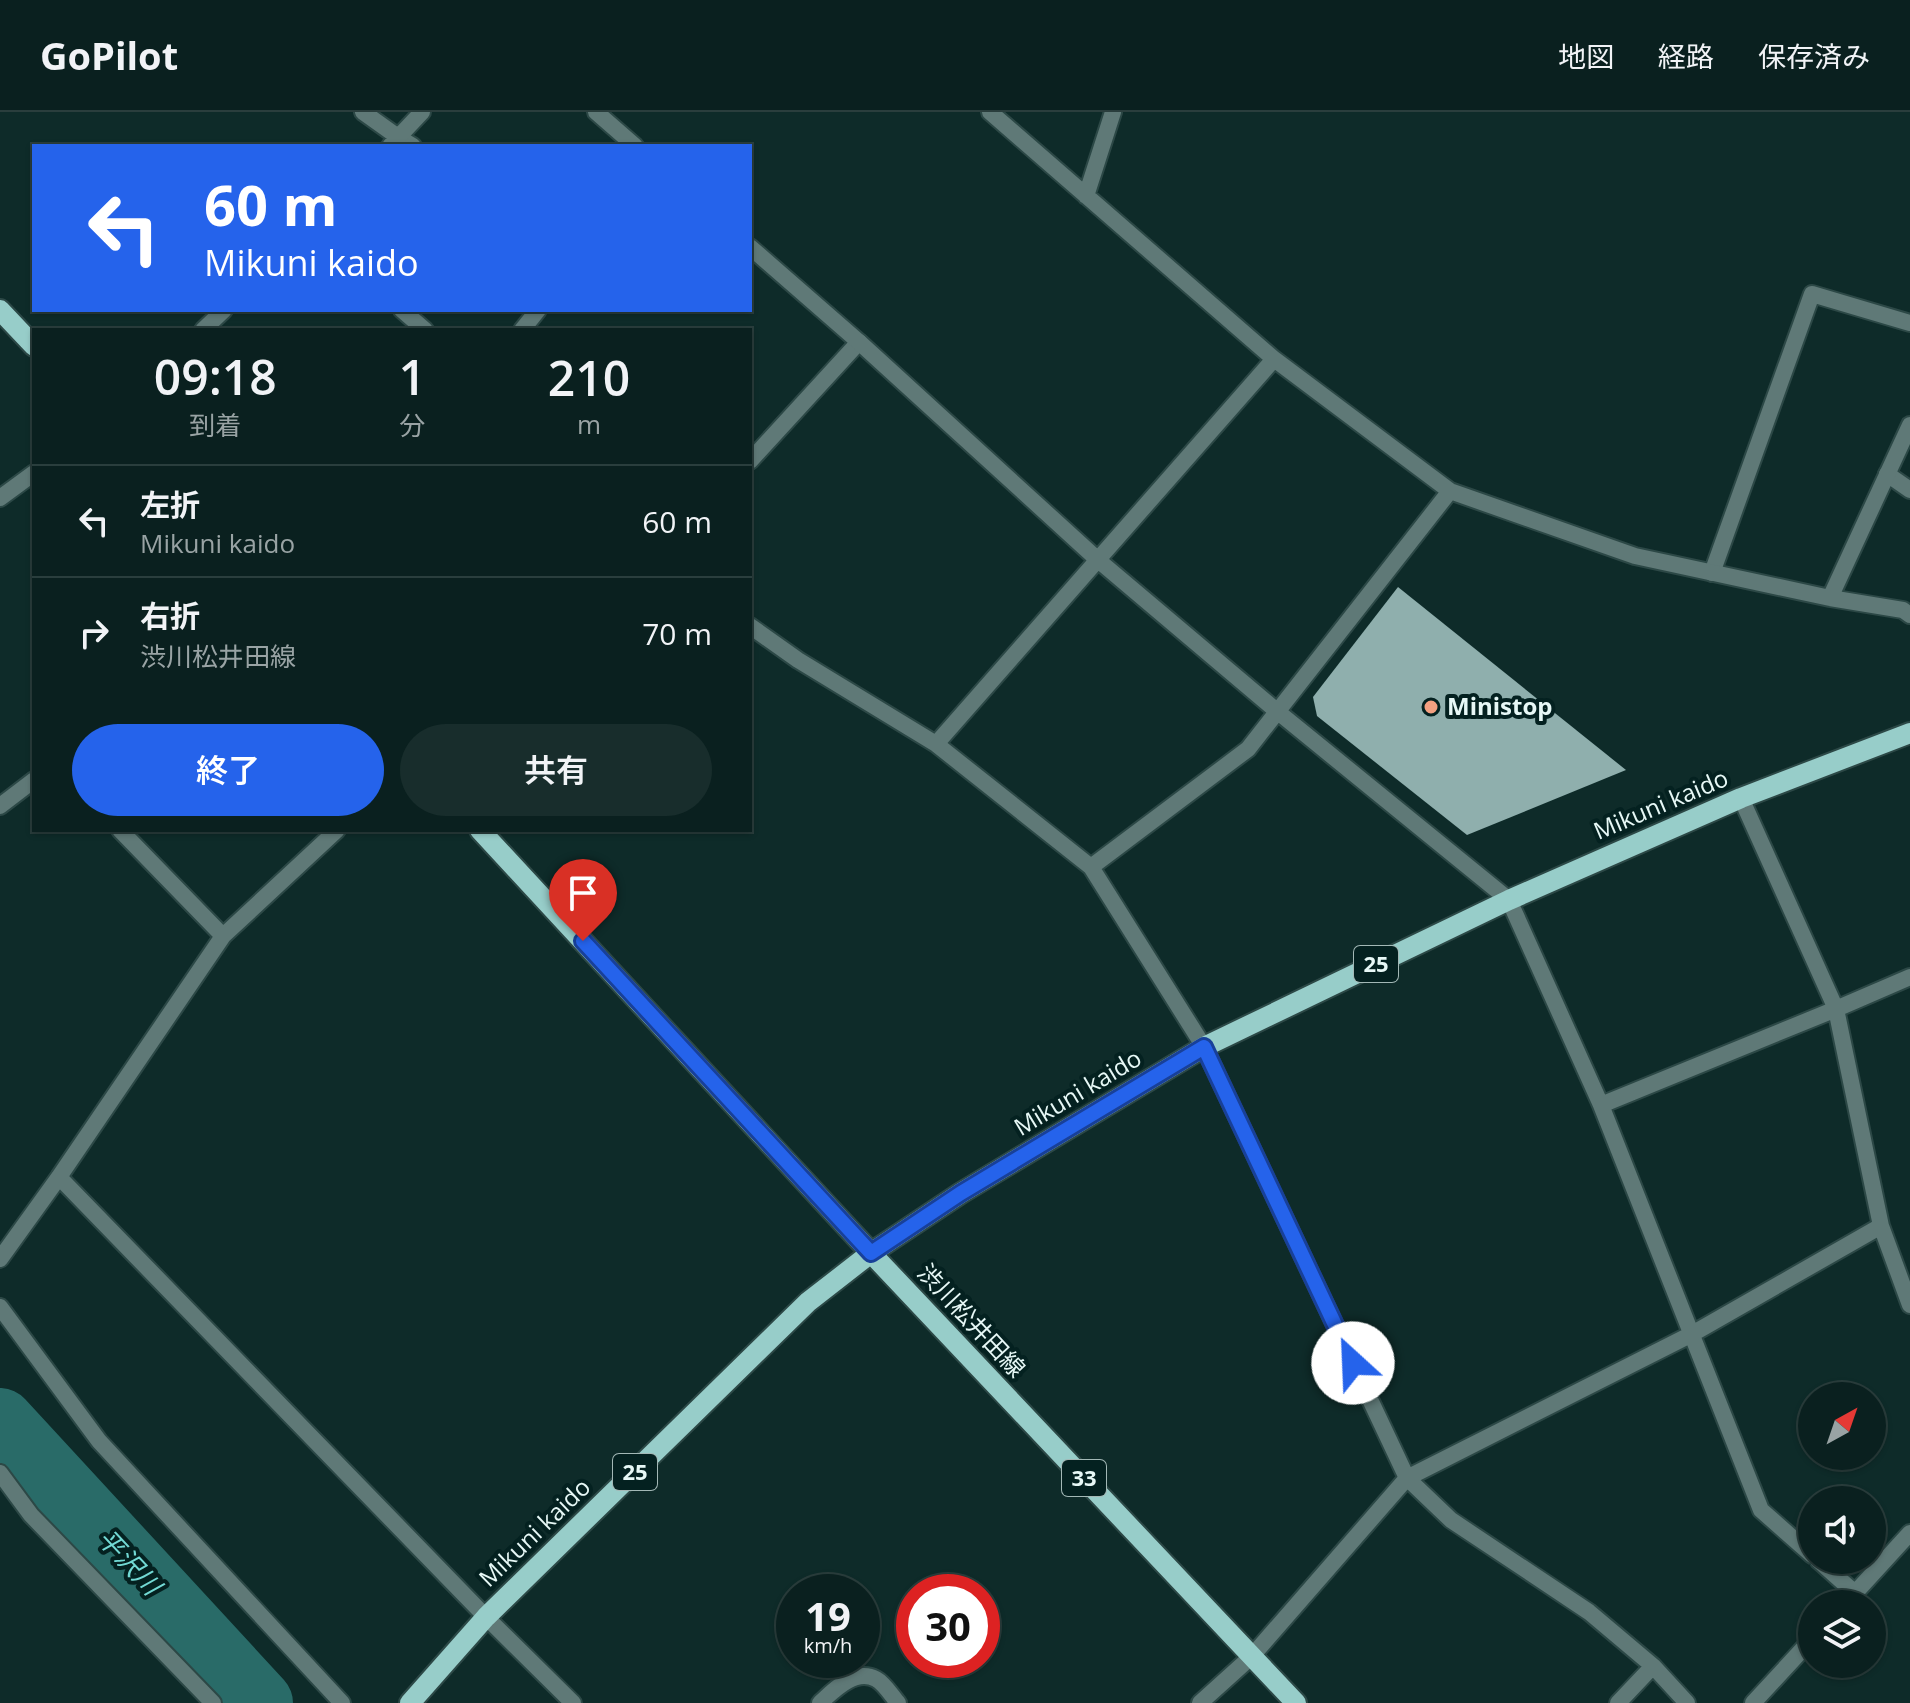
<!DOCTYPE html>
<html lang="ja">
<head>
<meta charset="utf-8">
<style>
  :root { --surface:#0a201f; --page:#182d2c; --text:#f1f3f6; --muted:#99a3a4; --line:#2a3e3d; --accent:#2563eb }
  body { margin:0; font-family:"Open Sans","Noto Sans JP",sans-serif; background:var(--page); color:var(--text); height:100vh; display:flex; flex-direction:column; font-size:30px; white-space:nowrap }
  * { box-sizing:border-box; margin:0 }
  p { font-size:26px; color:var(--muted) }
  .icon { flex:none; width:44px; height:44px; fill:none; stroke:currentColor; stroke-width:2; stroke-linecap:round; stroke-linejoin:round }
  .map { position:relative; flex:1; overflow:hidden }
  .drawer { position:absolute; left:32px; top:216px; width:720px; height:504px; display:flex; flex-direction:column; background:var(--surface); border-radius:0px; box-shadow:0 2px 6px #0004,0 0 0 2px var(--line) }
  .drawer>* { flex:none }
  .hud { position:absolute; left:32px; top:32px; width:720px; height:168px; border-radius:0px; box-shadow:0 2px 6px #0004,0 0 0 2px var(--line); background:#2563eb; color:#fff; overflow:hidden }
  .needle { width:52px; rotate:40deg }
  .buttons { position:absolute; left:1798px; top:1270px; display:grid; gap:16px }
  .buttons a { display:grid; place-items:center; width:88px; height:88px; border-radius:50%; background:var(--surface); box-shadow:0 2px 6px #0004,0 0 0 2px var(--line); font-size:40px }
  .speed { position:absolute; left:776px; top:1462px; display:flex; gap:16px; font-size:40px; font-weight:700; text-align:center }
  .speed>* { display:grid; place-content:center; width:104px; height:104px; border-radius:50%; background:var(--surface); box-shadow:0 2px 6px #0004,0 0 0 2px var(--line); line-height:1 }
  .speed small { font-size:20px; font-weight:400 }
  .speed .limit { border:12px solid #d22; background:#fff; color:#111 }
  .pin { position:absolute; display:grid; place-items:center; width:68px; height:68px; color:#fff; margin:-82px -34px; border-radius:50% 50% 50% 0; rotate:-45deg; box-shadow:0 0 8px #0007 }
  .pin .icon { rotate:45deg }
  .me { position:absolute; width:88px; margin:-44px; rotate:335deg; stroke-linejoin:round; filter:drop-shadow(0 0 6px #0008) }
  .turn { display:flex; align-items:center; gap:28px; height:168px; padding:0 40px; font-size:36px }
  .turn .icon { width:104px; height:104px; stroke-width:2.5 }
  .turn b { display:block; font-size:56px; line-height:68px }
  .eta { display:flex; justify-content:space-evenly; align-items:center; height:136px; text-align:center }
  .eta b { font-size:48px; font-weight:600; line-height:56px }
  .action { display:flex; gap:16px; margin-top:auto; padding:16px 40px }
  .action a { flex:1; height:92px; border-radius:48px; background:var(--accent); color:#fff; font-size:32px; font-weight:600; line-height:92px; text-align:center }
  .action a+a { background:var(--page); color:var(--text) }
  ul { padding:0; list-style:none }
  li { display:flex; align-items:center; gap:24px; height:112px; padding:0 40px; border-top:2px solid var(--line) }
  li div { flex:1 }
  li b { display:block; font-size:30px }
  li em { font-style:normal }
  header { display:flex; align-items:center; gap:48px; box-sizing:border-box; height:112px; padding:0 40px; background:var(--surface); border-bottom:2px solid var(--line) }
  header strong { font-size:38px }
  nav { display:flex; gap:44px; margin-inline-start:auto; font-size:28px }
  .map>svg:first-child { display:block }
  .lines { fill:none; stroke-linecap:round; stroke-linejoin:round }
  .river { stroke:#296b68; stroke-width:68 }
  .building { fill:#8fafad }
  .lane-casing { stroke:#2c4846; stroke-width:20 }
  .street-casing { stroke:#2c4846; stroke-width:20 }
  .primary-casing { stroke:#2c4846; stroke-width:24 }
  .lane { stroke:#5f7977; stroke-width:16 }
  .street { stroke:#5f7977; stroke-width:16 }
  .primary { stroke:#97cdc9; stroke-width:20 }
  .route-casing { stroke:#184099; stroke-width:20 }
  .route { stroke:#2563eb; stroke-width:14 }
  .poi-dot { fill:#f3a081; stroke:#042120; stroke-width:3 }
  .labels { text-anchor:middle; stroke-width:8; stroke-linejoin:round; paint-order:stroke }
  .shield { fill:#042120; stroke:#a3b8b6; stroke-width:2 }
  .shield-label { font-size:22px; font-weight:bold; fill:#e7f8f6 }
  .poi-label { font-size:24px; font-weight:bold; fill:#e7f8f6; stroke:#042120; text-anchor:start }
  .street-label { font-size:24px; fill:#e7f8f6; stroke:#042120 }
  .water-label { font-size:26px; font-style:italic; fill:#72d9d4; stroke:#042120 }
</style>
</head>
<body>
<header>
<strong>GoPilot</strong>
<nav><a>地図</a><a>経路</a><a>保存済み</a></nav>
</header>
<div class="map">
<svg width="1910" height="1591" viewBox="0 0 1910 1591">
  <rect width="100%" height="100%" fill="#0e2b29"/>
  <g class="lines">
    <path class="river" d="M0 1310 259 1591"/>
  </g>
  <path class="building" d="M1398 475 1626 658 1467 723 1317 604 1313 585Z"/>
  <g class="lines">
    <g class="lane-casing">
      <path id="lane" d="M398 25 413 34
        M522 218 538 198
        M750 349 859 230
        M1887 362 1910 378
        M1712 461 1812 182 1910 211"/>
    </g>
    <g class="street-casing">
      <path id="street" d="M363 0 398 25
        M596 0 635 34
        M990 0 1274 247 1450 379 1635 444 1830 486 1903 498 1910 503
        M390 34 422 0
        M1086 84 1113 0
        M750 135 859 230 1098 448 1278 600 1509 788 1601 993 1761 1398 1812 1443
        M402 198 425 218
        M203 218 224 198
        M0 386 34 361
        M1830 486 1910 313
        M750 514 798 548 936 632 1091 755 1204 935 1407 1366 1252 1544 1200 1591
        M936 632 1274 247
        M1741 686 1836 897 1881 1114 1910 1193
        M0 694 34 668
        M120 718 223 824
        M1091 755 1248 637 1450 379
        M1601 993 1836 897 1910 865
        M59 1065 486 1505 573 1591
        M0 1147 59 1065 223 824 337 718
        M0 1195 99 1329 342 1591
        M0 1361 31 1403 213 1591
        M1818 1448 1855 1481
        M1845 1492 1910 1421
        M820 1591C834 1578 855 1556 876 1567 884 1571 892 1584 898 1591
        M1618 1591 1653 1554
        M1687 1591 1653 1554 1589 1500 1451 1408 1407 1366 1692 1222 1881 1114
        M1753 1591 1812 1527"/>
    </g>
    <g class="primary-casing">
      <path id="primary" d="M0 198 34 234
        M480 718 871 1141 1296 1591
        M410 1591 486 1505 808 1190 871 1141 961 1081 1204 935 1509 788 1741 686 1910 621"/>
    </g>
    <use href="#lane" class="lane"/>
    <use href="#street" class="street"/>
    <use href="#primary" class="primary"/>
  </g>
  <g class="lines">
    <g class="route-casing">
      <path id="route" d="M583 829 871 1141 961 1081 1204 935 1353 1251"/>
    </g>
    <use href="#route" class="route"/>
  </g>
  <circle class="poi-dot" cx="1431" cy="595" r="8"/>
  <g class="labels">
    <g class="shield">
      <rect x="1354" y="834" width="44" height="36" rx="6"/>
      <rect x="613" y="1342" width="44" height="36" rx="6"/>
      <rect x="1062" y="1348" width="44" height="36" rx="6"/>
    </g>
    <g class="shield-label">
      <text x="1376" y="860">25</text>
      <text x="635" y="1368">25</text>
      <text x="1084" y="1374">33</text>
    </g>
    <g class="poi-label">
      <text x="1447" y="603">Ministop</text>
    </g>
    <g class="street-label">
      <text transform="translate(1661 693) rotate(-23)" y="8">Mikuni kaido</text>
      <text transform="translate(1078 981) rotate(-31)" y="8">Mikuni kaido</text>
      <text transform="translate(971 1209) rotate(47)" y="8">渋川松井田線</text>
      <text transform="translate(535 1421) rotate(-44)" y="8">Mikuni kaido</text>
    </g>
    <g class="water-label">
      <text transform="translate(129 1450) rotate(47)" y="9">平沢川</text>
    </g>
  </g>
</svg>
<div class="buttons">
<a><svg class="needle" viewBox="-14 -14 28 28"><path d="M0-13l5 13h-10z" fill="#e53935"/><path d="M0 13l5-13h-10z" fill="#99a3a4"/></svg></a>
<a><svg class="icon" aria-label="sound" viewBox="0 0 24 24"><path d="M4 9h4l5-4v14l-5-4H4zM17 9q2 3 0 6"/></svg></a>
<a><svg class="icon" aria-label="layers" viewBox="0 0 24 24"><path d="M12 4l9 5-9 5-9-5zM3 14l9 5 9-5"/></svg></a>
</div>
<div class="speed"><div>19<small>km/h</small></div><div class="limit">30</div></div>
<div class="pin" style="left:583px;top:829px;background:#d93025"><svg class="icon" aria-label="arrive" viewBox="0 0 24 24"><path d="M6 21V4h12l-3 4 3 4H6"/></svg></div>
<svg class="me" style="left:1353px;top:1251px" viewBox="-20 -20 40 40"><circle r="19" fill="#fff"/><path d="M0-13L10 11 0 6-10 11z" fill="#2563eb"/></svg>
<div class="hud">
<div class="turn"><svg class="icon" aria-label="left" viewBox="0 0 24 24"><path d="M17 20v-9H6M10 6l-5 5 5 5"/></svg><div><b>60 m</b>Mikuni kaido</div></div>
</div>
<section class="drawer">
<div class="eta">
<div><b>09:18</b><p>到着</p></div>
<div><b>1</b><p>分</p></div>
<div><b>210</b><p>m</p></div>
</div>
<ul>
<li><svg class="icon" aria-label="left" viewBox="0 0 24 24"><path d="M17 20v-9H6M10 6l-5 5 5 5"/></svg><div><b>左折</b><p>Mikuni kaido</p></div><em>60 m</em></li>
<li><svg class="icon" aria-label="right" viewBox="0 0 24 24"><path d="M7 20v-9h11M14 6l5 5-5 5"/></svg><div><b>右折</b><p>渋川松井田線</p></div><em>70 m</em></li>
</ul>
<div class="action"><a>終了</a><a>共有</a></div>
</section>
</div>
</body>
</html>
